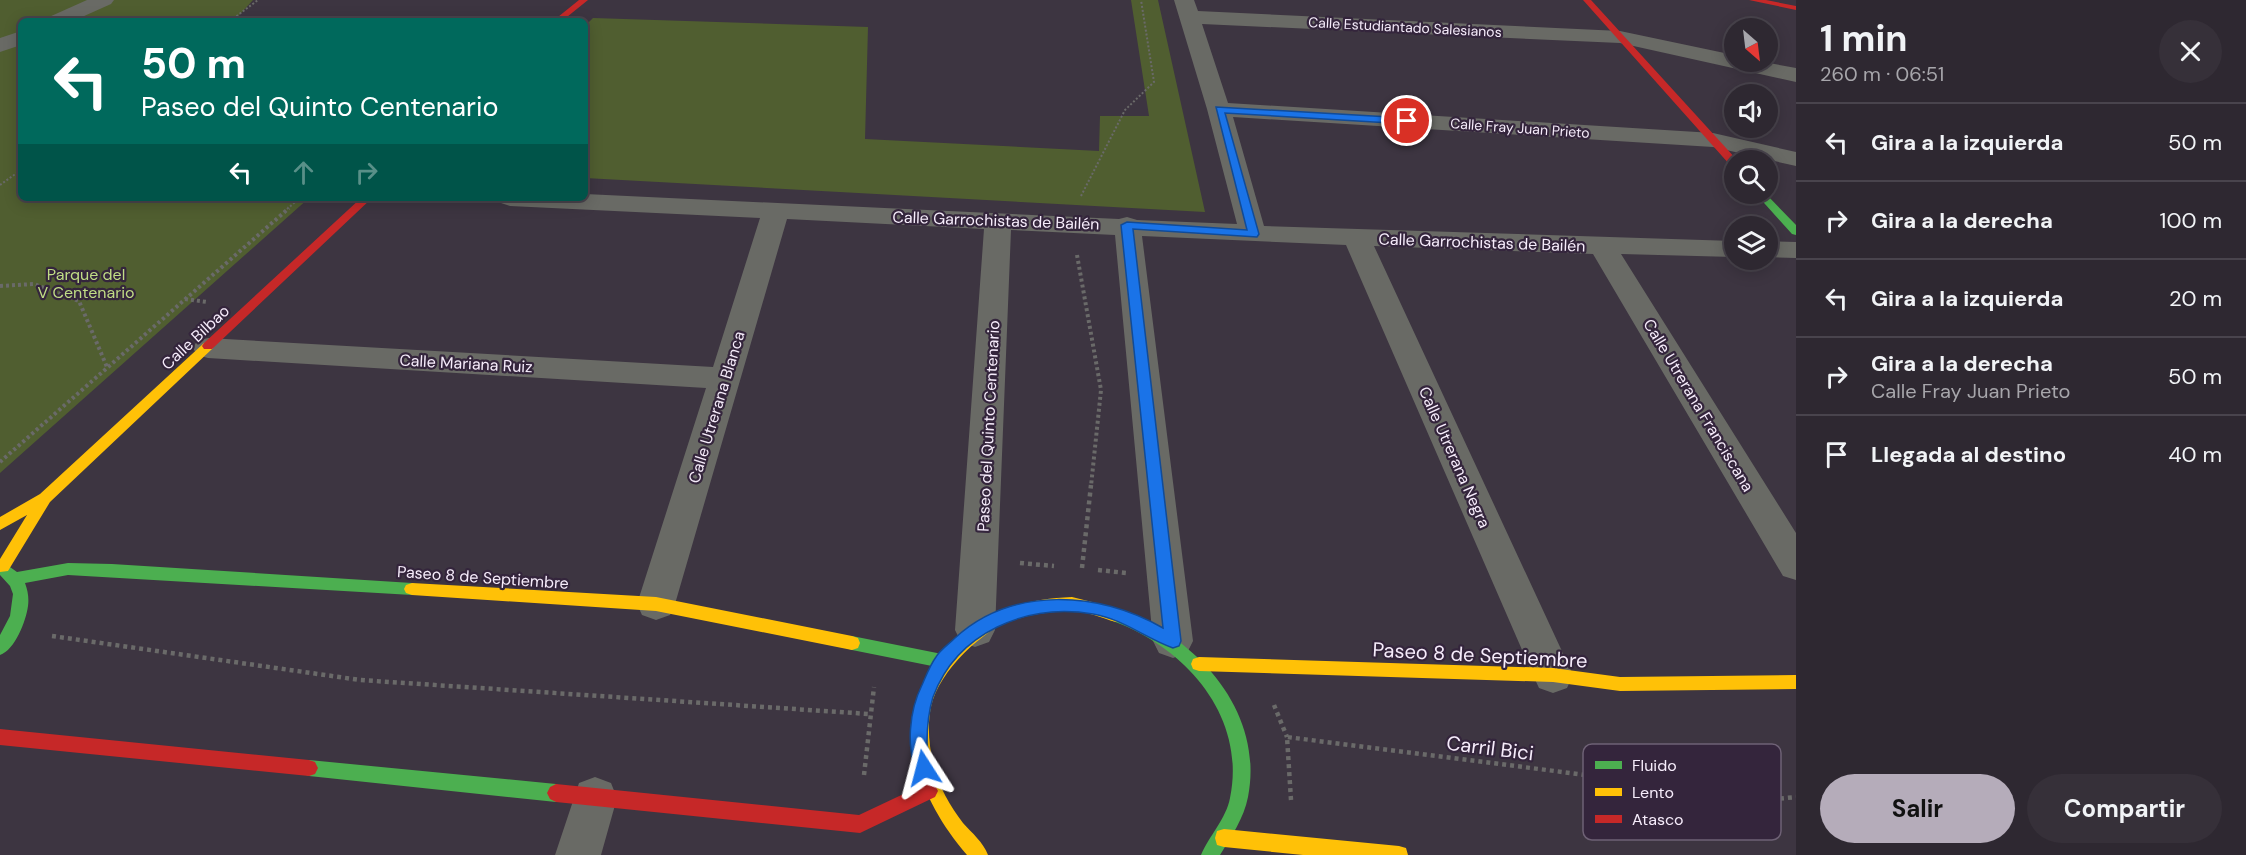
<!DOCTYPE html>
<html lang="es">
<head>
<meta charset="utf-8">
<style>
  :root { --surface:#2e2831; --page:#363039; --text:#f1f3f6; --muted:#a7a6ab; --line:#49444d; --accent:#b5acba }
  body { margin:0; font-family:"DM Sans",sans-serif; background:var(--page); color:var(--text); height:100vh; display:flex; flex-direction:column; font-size:22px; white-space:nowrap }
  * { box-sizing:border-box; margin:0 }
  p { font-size:20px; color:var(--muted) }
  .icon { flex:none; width:33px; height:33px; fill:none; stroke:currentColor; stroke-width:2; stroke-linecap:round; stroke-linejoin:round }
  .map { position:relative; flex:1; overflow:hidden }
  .drawer { display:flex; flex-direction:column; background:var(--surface); width:450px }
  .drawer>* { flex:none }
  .top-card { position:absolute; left:18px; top:18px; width:570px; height:183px; border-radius:9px; box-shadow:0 3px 15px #0003,0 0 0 2px var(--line); background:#00695c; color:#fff; overflow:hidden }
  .needle { width:39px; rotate:152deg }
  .fabs { position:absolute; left:1724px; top:18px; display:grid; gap:12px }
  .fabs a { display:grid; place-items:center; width:54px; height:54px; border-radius:50%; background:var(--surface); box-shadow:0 3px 15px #0003,0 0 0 2px var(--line); font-size:30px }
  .pin { position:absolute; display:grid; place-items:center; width:51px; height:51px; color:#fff; margin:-26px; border:3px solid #fff; border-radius:50%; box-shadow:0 2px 6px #0007 }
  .me { position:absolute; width:66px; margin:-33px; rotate:351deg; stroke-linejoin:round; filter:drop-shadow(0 0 4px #0008) }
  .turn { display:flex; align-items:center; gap:21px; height:126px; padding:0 24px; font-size:27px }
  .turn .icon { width:78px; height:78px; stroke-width:2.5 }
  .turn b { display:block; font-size:42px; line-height:51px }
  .lanes { display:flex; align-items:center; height:57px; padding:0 24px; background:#0003; justify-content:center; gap:30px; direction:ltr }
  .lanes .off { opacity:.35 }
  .round { display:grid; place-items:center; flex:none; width:63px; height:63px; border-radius:32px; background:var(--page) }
  .summary { display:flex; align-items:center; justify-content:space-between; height:102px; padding:0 24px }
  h1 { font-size:36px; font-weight:700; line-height:45px }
  .primary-button { display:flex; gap:12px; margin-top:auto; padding:12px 24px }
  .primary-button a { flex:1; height:69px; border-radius:36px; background:var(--accent); color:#111; font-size:24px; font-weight:700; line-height:69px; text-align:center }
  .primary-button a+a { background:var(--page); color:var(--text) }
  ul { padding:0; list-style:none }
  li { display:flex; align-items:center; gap:18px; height:78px; padding:0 24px; border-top:2px solid var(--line) }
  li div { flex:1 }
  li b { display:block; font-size:22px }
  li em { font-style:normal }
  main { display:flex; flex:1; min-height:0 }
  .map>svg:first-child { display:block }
  .green { fill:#505e30 }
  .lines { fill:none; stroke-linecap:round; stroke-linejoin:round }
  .path-far2 { stroke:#6a6a69; stroke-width:2; stroke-dasharray:2 2; stroke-linecap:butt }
  .path-far1 { stroke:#6a6a69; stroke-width:4; stroke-dasharray:3 3; stroke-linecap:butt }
  .path { stroke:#6a6a69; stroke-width:4.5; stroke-dasharray:4 4; stroke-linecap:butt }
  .street { fill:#696a65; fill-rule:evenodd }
  .fast { fill:#4caf50; fill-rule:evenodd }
  .slow { fill:#ffc107; fill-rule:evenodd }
  .jam { fill:#c62828; fill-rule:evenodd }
  .route { fill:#1a73e8; stroke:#114b97; stroke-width:1.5 }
  .labels { text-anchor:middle; stroke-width:4.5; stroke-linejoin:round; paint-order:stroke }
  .far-street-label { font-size:14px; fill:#f6ecfb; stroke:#34253c }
  .street-label { font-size:16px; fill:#f6ecfb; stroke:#34253c }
  .park-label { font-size:16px; fill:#c0dd85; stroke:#34253c }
  .near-street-label { font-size:20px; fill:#f6ecfb; stroke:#34253c }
  .key { fill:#34253c; stroke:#6e6175; stroke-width:1.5 }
  .key-label { font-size:16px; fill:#f6ecfb }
</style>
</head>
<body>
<main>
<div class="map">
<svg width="1796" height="855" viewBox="0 0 1796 855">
  <rect width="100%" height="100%" fill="#3d3541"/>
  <path class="green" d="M0 0H253L234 21H21V198H309L0 473Z
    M1131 0H1158L1205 212 585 178V26L593 18 868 27 865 139 1099 151 1100 116H1149Z"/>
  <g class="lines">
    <path class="path-far2" d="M230 21 258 0
      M0 185 21 170
      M1081 196 1125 110 1154 82 1141 0
      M287 209 300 198"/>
    <path class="path-far1" d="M1077 255 1101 390 1091 486
      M0 286 34 284 79 301 107 367
      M185 299 207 302
      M0 462 289 208"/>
    <path class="path" d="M1020 563 1054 566
      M1082 568 1091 485
      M1098 570 1126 573
      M52 636 360 680 869 714
      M1274 705 1287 737
      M864 775 874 687
      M1291 800 1287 737 1775 799 1796 797"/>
    <path class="street" d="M87 0H114L111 4 73 21H46L49 17Z
      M1174 0H1194L1198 11 1620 31 1734 55V62H1764L1796 68V82L1620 43 1202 24 1228 103 1713 133 1796 152V166L1713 147 1233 117 1264 226 1734 241V257L1621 254 1796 533V580L1783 576 1593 254 1374 246 1573 675 1567 688 1553 693 1539 688 1533 675 1346 245 1142 236 1193 641 1187 653 1173 658 1159 653 1153 641 1115 235 1011 230 995 630 989 642 975 647 961 642 955 630 984 229 787 219 675 604 670 615 656 620 642 615 637 604 706 388 208 358 197 355 193 348 197 341 208 338 713 367 760 218 510 206 501 203 497 198H585V194L1119 219 1127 217 1137 220 1237 224 1207 109Z
      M21 31V45L0 52V38Z
      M1767 241 1796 242V258L1767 257Z
      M595 777 611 783 617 798 601 855H555L579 783Z"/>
    <path class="fast" d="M1756 194H1766L1796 225V235L1792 234Z
      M0 560 17 572 68 563 112 564 412 583 418 585 420 589 418 593 412 595 68 575 25 583C28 591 29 598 28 606 26 621 15 650 0 655V635L10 616 13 594 10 586 0 575Z
      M1116 608C1194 635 1265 709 1248 797 1244 818 1231 837 1220 855H1201C1209 836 1226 819 1230 798 1247 715 1184 646 1110 620L1108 615 1110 610Z
      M852 636 942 654 948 656 950 661 948 666 942 668 852 650 846 648 844 643 846 638Z
      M309 760 556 784 562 787 565 793 562 799 556 802 309 776 303 774 300 768 303 762Z"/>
    <path class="slow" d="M208 342 212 343 214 346 212 349 50 502 8 571 0 572V559L27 515 0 530V517L40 494 204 343Z
      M412 583 656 597 852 636 858 638 860 643 858 648 852 650 656 611 412 595 406 593 404 589 406 585Z
      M1072 597 1116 608 1122 610 1124 615 1122 620 1116 622C1101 618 1087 611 1072 611 1055 610 1033 611 1017 617 983 630 939 670 931 707 927 726 929 747 934 766 938 786 951 807 963 823 972 833 983 842 988 855H967C907 785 884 696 966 633 1001 607 1029 599 1072 597Z
      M1199 657 1553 668 1620 677 1796 675V689L1620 691 1553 682 1199 671 1193 669 1191 664 1193 659Z
      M1224 829 1399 846 1406 848 1408 855H1303L1224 847 1217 845 1215 838 1217 831Z"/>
    <path class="jam" d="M579 0H588L562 21H553Z
      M1583 0H1591L1737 160H1734V166L1730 165Z
      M1749 0H1766L1796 6V10Z
      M361 198H372L212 349H204L202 346 204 343Z
      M0 729 309 760 315 762 318 768 315 774 309 776 0 745Z
      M929 782 935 785 938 791 935 797 860 833 556 802 550 799 547 793 550 787 556 784 859 815Z"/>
  </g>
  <path class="route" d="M1216 107 1407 118 1412 121 1407 124 1225 113 1259 234 1257 237 1133 229 1181 641 1179 646 1173 648C1145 638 1123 619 1093 614 1027 603 957 632 933 697 929 710 927 730 927 743 927 754 935 763 930 774L924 776 917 774C906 747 909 711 922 685 926 676 930 665 936 657 940 650 949 644 955 638 1013 585 1099 592 1163 628L1121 225 1127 222 1247 230Z"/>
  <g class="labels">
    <g class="far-street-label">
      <text transform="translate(1405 27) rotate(3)" y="5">Calle Estudiantado Salesianos</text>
      <text transform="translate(1520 128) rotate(4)" y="5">Calle Fray Juan Prieto</text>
    </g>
    <g class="street-label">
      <text transform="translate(996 220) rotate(2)" y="6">Calle Garrochistas de Bailén</text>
      <text transform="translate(1482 242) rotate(2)" y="6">Calle Garrochistas de Bailén</text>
      <text transform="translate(195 337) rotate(-43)" y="6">Calle Bilbao</text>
      <text transform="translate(466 363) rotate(3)" y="6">Calle Mariana Ruiz</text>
      <text transform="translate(1699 405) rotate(59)" y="6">Calle Utrerana Franciscana</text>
      <text transform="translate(716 407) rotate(-73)" y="6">Calle Utrerana Blanca</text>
      <text transform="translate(988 426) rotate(-87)" y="6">Paseo del Quinto Centenario</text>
      <text transform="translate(1455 457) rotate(66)" y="6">Calle Utrerana Negra</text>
      <text transform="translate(483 577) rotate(4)" y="6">Paseo 8 de Septiembre</text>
    </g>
    <g class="park-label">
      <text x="86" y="280">Parque del<tspan x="86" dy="18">V Centenario</tspan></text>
    </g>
    <g class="near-street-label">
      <text transform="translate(1480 655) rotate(3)" y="7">Paseo 8 de Septiembre</text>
      <text transform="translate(1490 748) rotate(7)" y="7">Carril Bici</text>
    </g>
  </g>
  <rect x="1583" y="744" width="198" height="96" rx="9" class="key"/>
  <rect x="1595" y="761" width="27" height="8" fill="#4caf50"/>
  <rect x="1595" y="788" width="27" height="8" fill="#ffc107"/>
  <rect x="1595" y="815" width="27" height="8" fill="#c62828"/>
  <g class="key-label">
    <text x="1632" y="771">Fluido</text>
    <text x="1632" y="798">Lento</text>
    <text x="1632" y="825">Atasco</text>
  </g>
</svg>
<div class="fabs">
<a><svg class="needle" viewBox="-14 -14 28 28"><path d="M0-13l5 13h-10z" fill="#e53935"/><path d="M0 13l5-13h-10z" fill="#a7a6ab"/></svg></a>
<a><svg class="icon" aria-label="sound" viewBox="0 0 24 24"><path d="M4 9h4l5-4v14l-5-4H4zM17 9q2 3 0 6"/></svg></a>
<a><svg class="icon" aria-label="search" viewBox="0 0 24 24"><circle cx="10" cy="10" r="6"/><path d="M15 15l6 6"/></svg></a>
<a><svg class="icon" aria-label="layers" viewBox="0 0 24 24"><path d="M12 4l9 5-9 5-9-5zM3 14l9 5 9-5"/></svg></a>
</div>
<div class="pin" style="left:1407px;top:121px;background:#d93025"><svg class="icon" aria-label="arrive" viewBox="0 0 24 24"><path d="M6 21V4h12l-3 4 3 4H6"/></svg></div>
<svg class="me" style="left:924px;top:768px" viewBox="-20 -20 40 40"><path d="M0-17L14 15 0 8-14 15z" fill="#1a73e8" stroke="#fff" stroke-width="4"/></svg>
<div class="top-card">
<div class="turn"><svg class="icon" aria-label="left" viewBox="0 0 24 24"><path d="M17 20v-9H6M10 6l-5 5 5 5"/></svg><div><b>50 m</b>Paseo del Quinto Centenario</div></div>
<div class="lanes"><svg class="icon" aria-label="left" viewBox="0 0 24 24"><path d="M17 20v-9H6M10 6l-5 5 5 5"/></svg><svg class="icon off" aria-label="ahead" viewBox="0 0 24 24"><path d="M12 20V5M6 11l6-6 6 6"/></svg><svg class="icon off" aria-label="right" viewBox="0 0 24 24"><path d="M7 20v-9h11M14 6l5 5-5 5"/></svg></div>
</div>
</div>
<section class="drawer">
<div class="summary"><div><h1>1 min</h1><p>260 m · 06:51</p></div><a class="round"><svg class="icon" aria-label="close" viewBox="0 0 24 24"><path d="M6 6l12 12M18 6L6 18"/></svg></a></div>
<ul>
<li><svg class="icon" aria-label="left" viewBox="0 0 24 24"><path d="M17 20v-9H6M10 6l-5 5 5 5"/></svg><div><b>Gira a la izquierda</b></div><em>50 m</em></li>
<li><svg class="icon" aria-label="right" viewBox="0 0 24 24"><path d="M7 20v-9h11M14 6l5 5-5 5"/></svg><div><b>Gira a la derecha</b></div><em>100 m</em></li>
<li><svg class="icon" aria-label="left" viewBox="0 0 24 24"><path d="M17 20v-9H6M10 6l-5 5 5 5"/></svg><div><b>Gira a la izquierda</b></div><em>20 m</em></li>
<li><svg class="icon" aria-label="right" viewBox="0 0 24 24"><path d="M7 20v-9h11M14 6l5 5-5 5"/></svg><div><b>Gira a la derecha</b><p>Calle Fray Juan Prieto</p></div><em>50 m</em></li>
<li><svg class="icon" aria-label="arrive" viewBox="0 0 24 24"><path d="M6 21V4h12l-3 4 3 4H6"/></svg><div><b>Llegada al destino</b></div><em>40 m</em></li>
</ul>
<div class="primary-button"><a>Salir</a><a>Compartir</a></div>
</section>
</main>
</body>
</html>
